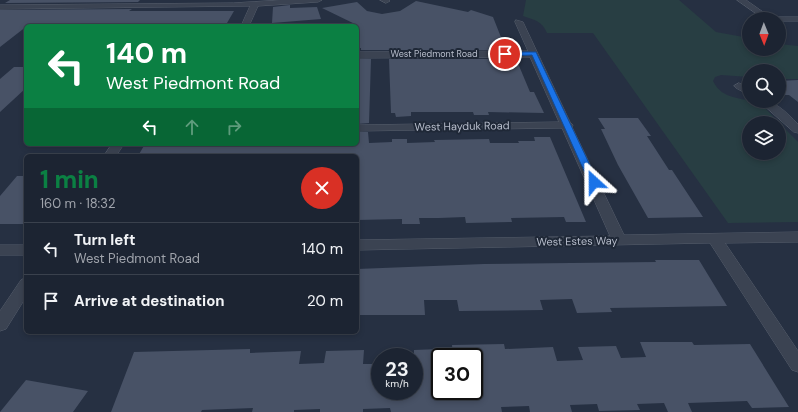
<!DOCTYPE html>
<html lang="en">
<head>
<meta charset="utf-8">
<style>
  :root { --surface:#1c2432; --page:#252c3a; --text:#f1f3f6; --muted:#a0a4ac; --line:#3a414d; --accent:#0b8043 }
  body { margin:0; font-family:"DM Sans",sans-serif; background:var(--page); color:var(--text); height:100vh; display:flex; flex-direction:column; font-size:15px; white-space:nowrap }
  * { box-sizing:border-box; margin:0 }
  p { font-size:13px; color:var(--muted) }
  .icon { flex:none; width:22px; height:22px; fill:none; stroke:currentColor; stroke-width:2; stroke-linecap:round; stroke-linejoin:round }
  .map { position:relative; flex:1; overflow:hidden }
  .panel { position:absolute; left:24px; top:154px; width:335px; height:180px; display:flex; flex-direction:column; background:var(--surface); border-radius:6px; box-shadow:0 2px 6px #0003,0 0 0 1px var(--line) }
  .panel>* { flex:none }
  .top-card { position:absolute; left:24px; top:24px; width:335px; height:122px; border-radius:6px; box-shadow:0 2px 6px #0003,0 0 0 1px var(--line); background:#0b8043; color:#fff; overflow:hidden }
  .needle { width:26px; rotate:179deg }
  .controls { position:absolute; left:742px; top:12px; display:grid; gap:8px }
  .controls a { display:grid; place-items:center; width:44px; height:44px; border-radius:50%; background:var(--surface); box-shadow:0 2px 6px #0003,0 0 0 1px var(--line); font-size:20px }
  .speed { position:absolute; left:371px; top:348px; display:flex; gap:8px; font-size:20px; font-weight:700; text-align:center }
  .speed>* { display:grid; place-content:center; width:52px; height:52px; border-radius:50%; background:var(--surface); box-shadow:0 2px 6px #0003,0 0 0 1px var(--line); line-height:1 }
  .speed small { font-size:10px; font-weight:400 }
  .speed .limit { border:2px solid #111; border-radius:6px; background:#fff; color:#111 }
  .pin { position:absolute; display:grid; place-items:center; width:34px; height:34px; color:#fff; margin:-17px; border:2px solid #fff; border-radius:50%; box-shadow:0 1px 4px #0007 }
  .me { position:absolute; width:44px; margin:-22px; rotate:336deg; stroke-linejoin:round; filter:drop-shadow(0 0 3px #0008) }
  .turn { display:flex; align-items:center; gap:14px; height:84px; padding:0 16px; font-size:18px }
  .turn .icon { width:52px; height:52px; stroke-width:2.5 }
  .turn b { display:block; font-size:28px; line-height:34px }
  .lanes { display:flex; align-items:center; height:38px; padding:0 16px; background:#0003; justify-content:center; gap:20px; direction:ltr }
  .lanes .off { opacity:.35 }
  .round { display:grid; place-items:center; flex:none; width:42px; height:42px; border-radius:21px; background:var(--page) }
  .head { display:flex; align-items:center; justify-content:space-between; height:68px; padding:0 16px }
  h1 { font-size:24px; font-weight:800; line-height:30px; color:var(--accent) }
  ul { padding:0; list-style:none }
  li { display:flex; align-items:center; gap:12px; height:52px; padding:0 16px; border-top:1px solid var(--line) }
  li div { flex:1 }
  li b { display:block; font-size:15px }
  li em { font-style:normal }
  .map>svg:first-child { display:block }
  .green { fill:#283e43 }
  .building { fill:#485266 }
  .lines { fill:none; stroke-linecap:round; stroke-linejoin:round }
  .minor-casing { stroke:#565e6c; stroke-width:1 }
  .minor { fill:#3b4352; fill-rule:evenodd }
  .route { fill:#1a73e8; stroke:#114b97 }
  .labels { text-anchor:middle; stroke-width:4; stroke-linejoin:round; paint-order:stroke }
  .far-street-label { font-size:9px; fill:#b8becc; stroke:#1f2837 }
  .street-label { font-size:11px; fill:#b8becc; stroke:#1f2837 }
</style>
</head>
<body>
<div class="map">
<svg width="798" height="412" viewBox="0 0 798 412">
  <rect width="100%" height="100%" fill="#263042"/>
  <path class="green" d="M526 0H679L716 32 749 38V49H779V44L798 46V79H779V71H749V77L721 75 715 77 713 81C723 101 741 96 758 104 766 107 773 117 779 123H749V153H779V123L798 142V222L728 223 593 33H547C542 21 535 20 523 16Z"/>
  <path class="building" d="M10 0H140L138 2 5 3Z
    M416 1 468 12 471 10 493 17 506 50H361V48H357V25L322 8 357 2 367 11 382 14 400 11Z
    M290 5V8L317 7 321 19 272 23 273 7Z
    M132 9 129 11H234L227 23 27 26 0 47V10Z
    M360 59H371L369 123 357 124Z
    M389 59H510L511 61H517L530 92H534L544 113 488 112 489 115H474L473 112H411V116L396 117 395 113H391Z
    M14 67H26V88L0 112V79Z
    M798 80V102L789 95H784L779 91V81Z
    M598 118H638L651 136H647L669 170H672L703 217 648 218 618 165 601 129H605Z
    M357 132H368L369 143 392 142V139H407V143L435 142 434 140 489 139 490 143H519L518 141H535L534 137H550L586 222H566L564 217 511 218 512 222 466 223 465 217 439 218H419L420 224H402V219L357 220V156H138L145 144H357Z
    M17 176H26V224H0V196Z
    M655 260H699L727 306 610 308 612 312 577 313 572 299 540 300 543 310 459 311 457 300H424L425 315H357V269L484 264 656 262Z
    M640 342H692L694 345 750 344 789 407 752 408 747 401 688 403 692 412H668L664 403 637 404 640 410 599 411 597 404 570 405 572 412H530L529 406 501 407 502 412H391L390 408 363 409V412H320V409L294 410V412H252L253 408 202 410 201 412H111L134 352 250 349V353L301 351 299 364 324 363 326 351 364 350 363 364H379L378 391H414V350L440 349V391H474V357H453L452 345 504 344 505 349 553 347 557 361 583 360 578 347 616 346 621 358 646 357Z
    M26 380 88 391 73 412H0Z"/>
  <g class="lines">
    <g class="minor-casing">
      <path id="minor" d="M281 0H322L318 2 258 6 249 26H241L250 6 0 9V5L233 3Z
        M380 0H389L390 1 386 3Z
        M737 0H746L773 19H764Z
        M776 17H798V21H779V19H775Z
        M516 20 523 22 570 122 573 125 572 127 624 235 798 232V242L725 243 798 351V372L792 370 710 243 357 250V240L610 236 562 128 357 131V125L559 122 530 57 357 58V52L528 51 515 22Z
        M739 83 749 88V95L736 88 734 86Z
        M759 101C778 101 785 112 798 124V133L794 132Z
        M112 144H124L116 156H104Z
        M0 245H26V255H0Z
        M26 278V297L6 329 0 331V311L21 280Z"/>
    </g>
    <use href="#minor" class="minor"/>
  </g>
  <path class="route" d="M502 52H536L598 182 597 184 594 185 589 182 532 55 505 56 502 55Z"/>
  <g class="labels">
    <g class="far-street-label">
      <text x="434" y="57">West Piedmont Road</text>
    </g>
    <g class="street-label">
      <text transform="translate(462 126) rotate(-1)" y="4">West Hayduk Road</text>
      <text transform="translate(577 241) rotate(-1)" y="4">West Estes Way</text>
    </g>
  </g>
</svg>
<div class="controls">
<a><svg class="needle" viewBox="-14 -14 28 28"><path d="M0-13l5 13h-10z" fill="#e53935"/><path d="M0 13l5-13h-10z" fill="#a0a4ac"/></svg></a>
<a><svg class="icon" aria-label="search" viewBox="0 0 24 24"><circle cx="10" cy="10" r="6"/><path d="M15 15l6 6"/></svg></a>
<a><svg class="icon" aria-label="layers" viewBox="0 0 24 24"><path d="M12 4l9 5-9 5-9-5zM3 14l9 5 9-5"/></svg></a>
</div>
<div class="speed"><div>23<small>km/h</small></div><div class="limit">30</div></div>
<div class="pin" style="left:505px;top:54px;background:#d93025"><svg class="icon" aria-label="arrive" viewBox="0 0 24 24"><path d="M6 21V4h12l-3 4 3 4H6"/></svg></div>
<svg class="me" style="left:594px;top:182px" viewBox="-20 -20 40 40"><path d="M0-17L14 15 0 8-14 15z" fill="#1a73e8" stroke="#fff" stroke-width="4"/></svg>
<div class="top-card">
<div class="turn"><svg class="icon" aria-label="left" viewBox="0 0 24 24"><path d="M17 20v-9H6M10 6l-5 5 5 5"/></svg><div><b>140 m</b>West Piedmont Road</div></div>
<div class="lanes"><svg class="icon" aria-label="left" viewBox="0 0 24 24"><path d="M17 20v-9H6M10 6l-5 5 5 5"/></svg><svg class="icon off" aria-label="ahead" viewBox="0 0 24 24"><path d="M12 20V5M6 11l6-6 6 6"/></svg><svg class="icon off" aria-label="right" viewBox="0 0 24 24"><path d="M7 20v-9h11M14 6l5 5-5 5"/></svg></div>
</div>
<section class="panel">
<div class="head"><div><h1>1 min</h1><p>160 m · 18:32</p></div><a class="round" style="background:#d93025;color:#fff"><svg class="icon" aria-label="close" viewBox="0 0 24 24"><path d="M6 6l12 12M18 6L6 18"/></svg></a></div>
<ul>
<li><svg class="icon" aria-label="left" viewBox="0 0 24 24"><path d="M17 20v-9H6M10 6l-5 5 5 5"/></svg><div><b>Turn left</b><p>West Piedmont Road</p></div><em>140 m</em></li>
<li><svg class="icon" aria-label="arrive" viewBox="0 0 24 24"><path d="M6 21V4h12l-3 4 3 4H6"/></svg><div><b>Arrive at destination</b></div><em>20 m</em></li>
</ul>
</section>
</div>
</body>
</html>
